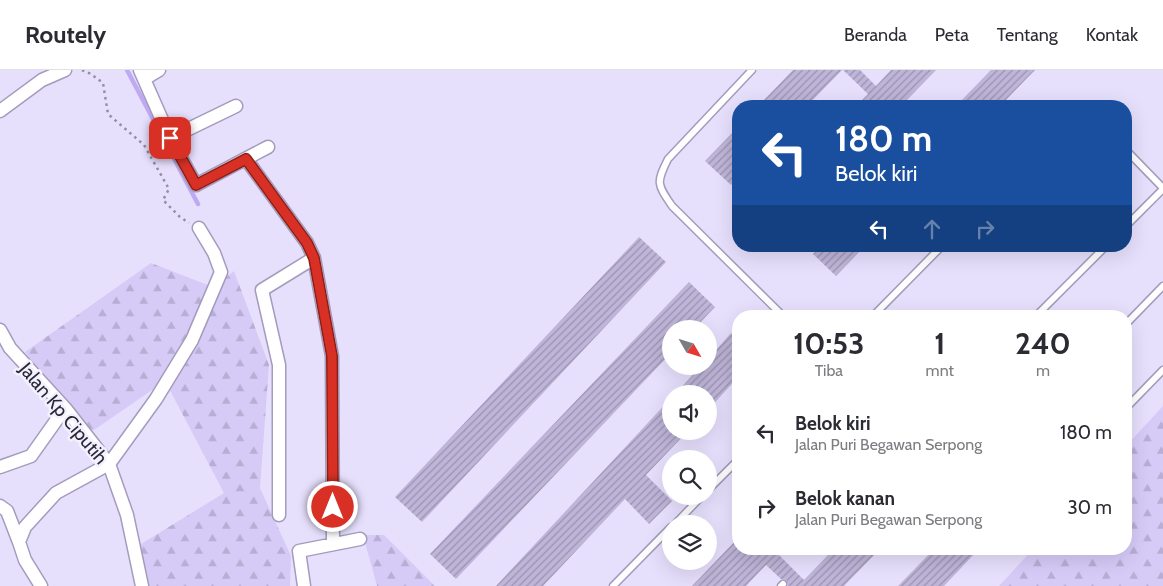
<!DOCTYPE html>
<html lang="id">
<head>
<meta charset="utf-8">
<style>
  :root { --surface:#fff; --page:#f2f2f3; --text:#2b2b33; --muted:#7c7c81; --line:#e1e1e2 }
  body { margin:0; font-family:Cabin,sans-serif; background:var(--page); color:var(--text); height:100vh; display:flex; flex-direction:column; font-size:19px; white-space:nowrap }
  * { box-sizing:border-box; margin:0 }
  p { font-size:16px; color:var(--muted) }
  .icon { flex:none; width:28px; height:28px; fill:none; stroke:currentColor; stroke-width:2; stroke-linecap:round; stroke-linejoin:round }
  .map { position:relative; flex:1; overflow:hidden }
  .side { position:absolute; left:732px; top:240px; width:400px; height:245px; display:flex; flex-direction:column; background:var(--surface); border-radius:20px; box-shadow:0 5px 20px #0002 }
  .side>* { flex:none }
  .hud { position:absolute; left:732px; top:30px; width:400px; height:152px; border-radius:20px; box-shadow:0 5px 20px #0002; background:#1a4fa0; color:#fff; overflow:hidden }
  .needle { width:32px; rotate:129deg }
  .fabs { position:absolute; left:662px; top:250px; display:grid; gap:10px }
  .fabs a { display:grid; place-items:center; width:55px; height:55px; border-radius:50%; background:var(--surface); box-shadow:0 5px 20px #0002; font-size:25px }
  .pin { position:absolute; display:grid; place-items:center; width:42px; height:42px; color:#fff; margin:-21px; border-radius:10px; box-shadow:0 2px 8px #0006 }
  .me { position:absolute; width:55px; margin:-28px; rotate:0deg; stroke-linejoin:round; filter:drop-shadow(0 0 4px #0008) }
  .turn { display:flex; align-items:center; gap:18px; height:105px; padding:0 20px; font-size:22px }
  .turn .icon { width:65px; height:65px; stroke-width:2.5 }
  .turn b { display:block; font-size:35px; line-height:42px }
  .lanes { display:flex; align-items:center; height:48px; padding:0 20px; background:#0003; justify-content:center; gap:25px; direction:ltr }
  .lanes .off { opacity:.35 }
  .eta { display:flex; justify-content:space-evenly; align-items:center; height:85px; text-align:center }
  .eta b { font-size:30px; font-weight:800; line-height:35px }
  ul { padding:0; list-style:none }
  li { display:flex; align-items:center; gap:15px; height:75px; padding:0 20px }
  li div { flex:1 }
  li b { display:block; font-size:19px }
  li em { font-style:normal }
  header { display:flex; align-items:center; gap:30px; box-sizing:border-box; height:70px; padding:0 25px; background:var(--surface); border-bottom:1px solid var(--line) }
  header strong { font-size:24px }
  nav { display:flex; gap:28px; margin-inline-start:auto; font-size:18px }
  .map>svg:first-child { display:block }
  .forest { fill:url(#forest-firs) }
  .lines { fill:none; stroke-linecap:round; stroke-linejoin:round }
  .stream { stroke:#bea9f3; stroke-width:4.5 }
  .building { fill:url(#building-hatch) }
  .lane-casing { stroke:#a49bbd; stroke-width:9 }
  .street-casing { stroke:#a49bbd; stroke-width:15 }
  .path { stroke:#938ea4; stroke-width:2.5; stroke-dasharray:2.5 4; stroke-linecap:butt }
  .lane { stroke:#fff; stroke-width:6 }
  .street { stroke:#fff; stroke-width:12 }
  .route-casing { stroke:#8d1f18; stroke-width:12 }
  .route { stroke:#d93025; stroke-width:9 }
  .labels { text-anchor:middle; stroke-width:5; stroke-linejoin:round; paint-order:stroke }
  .street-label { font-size:19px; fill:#2b2835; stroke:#f3f0ff }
</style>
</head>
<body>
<header>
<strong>Routely</strong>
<nav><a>Beranda</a><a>Peta</a><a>Tentang</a><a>Kontak</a></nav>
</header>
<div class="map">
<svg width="1163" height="516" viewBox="0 0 1163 516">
  <defs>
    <pattern id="forest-firs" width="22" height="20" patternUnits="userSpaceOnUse" patternTransform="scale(1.25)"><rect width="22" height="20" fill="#d6cbf7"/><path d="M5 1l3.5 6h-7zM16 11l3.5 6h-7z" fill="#b8aed4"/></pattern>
    <pattern id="building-hatch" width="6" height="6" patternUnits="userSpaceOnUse" patternTransform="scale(1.25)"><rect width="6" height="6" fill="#beb5d8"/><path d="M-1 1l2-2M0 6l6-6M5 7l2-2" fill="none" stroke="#9b93b0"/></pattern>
  </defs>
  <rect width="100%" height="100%" fill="#e7e0fd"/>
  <path class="forest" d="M151 193 213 217 234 201 269 295 260 418 291 486 290 516H136L128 482 224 423 165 311 84 367 25 282Z
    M1163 336V516H999L1033 479H1126V376Z
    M363 465H384L435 516H377Z"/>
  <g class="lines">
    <path class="stream" d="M127 0 198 134"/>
  </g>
  <path class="building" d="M793 0H842L807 36H758Z
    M843 0H860L876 16 891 0H936L901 36H856L868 24Z
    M991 0H1035L1000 36H956Z
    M739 56V107L731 115 705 91Z
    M639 167 666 192 422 452 395 427Z
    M821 176H865L836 206 813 184Z
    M689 212 715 237 694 259H671V283L456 509 430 484Z
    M731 263 739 270V306L709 339V324H675L701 296H709V288Z
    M671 328V361H688L646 405 672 431 649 454 625 429 543 516H496Z
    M739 467V479H773L804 510 834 479H880L844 516H788L786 510 781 509 766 495 746 516H692Z
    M934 479H979L944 516H898Z"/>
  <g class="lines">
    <g class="lane-casing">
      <path id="lane" d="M752 0 668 89C656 113 657 114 672 136L783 246
        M1126 80 1163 118
        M1126 156 1163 119
        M873 246 942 176
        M1036 246 1106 176
        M1126 254 1163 216
        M1126 338 1163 300
        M709 419 739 389
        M675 454 702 426
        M613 516 671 457
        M781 516 783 514"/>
    </g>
    <g class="street-casing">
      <path id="street" d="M140 0 170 68 196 115 268 77
        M144 9 159 0
        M0 41 42 10 65 0
        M170 68 236 36
        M246 89 307 173 314 188 332 286 333 474
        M0 260 10 278 65 338 109 394 127 445 142 516
        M0 397 31 386 65 338
        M0 436 7 441 19 472
        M279 445V295L262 220 314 188
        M41 516 25 490 19 472 25 457 56 423 109 394 156 329 192 270 221 202 214 183 199 158
        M304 516 299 481 360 469"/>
    </g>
    <path class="path" d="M82 0 91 4 103 13 108 44 144 75 169 119 163 130 180 147 189 153"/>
    <use href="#lane" class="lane"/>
    <use href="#street" class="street"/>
  </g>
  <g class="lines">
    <g class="route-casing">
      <path id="route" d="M170 68 196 115 246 89 307 173 314 188 332 286 333 437"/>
    </g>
    <use href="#route" class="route"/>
  </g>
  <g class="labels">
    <g class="street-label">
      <text transform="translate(64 343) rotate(50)" y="7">Jalan Kp Ciputih</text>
    </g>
  </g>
</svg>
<div class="fabs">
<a><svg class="needle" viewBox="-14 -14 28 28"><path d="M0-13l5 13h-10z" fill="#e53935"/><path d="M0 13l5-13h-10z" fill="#7c7c81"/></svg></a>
<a><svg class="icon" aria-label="sound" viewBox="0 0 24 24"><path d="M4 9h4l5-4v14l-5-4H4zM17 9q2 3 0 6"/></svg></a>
<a><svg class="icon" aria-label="search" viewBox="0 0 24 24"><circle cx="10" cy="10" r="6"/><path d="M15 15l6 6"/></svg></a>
<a><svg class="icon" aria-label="layers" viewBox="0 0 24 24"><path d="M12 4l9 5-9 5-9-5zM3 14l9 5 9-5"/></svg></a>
</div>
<div class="pin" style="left:170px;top:68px;background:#d93025"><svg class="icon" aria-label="arrive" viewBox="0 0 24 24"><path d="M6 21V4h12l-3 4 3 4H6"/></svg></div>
<svg class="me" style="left:333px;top:437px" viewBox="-20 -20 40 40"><circle r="17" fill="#d93025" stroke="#fff" stroke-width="3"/><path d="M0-11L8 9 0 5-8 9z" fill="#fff"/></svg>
<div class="hud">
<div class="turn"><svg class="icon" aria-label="left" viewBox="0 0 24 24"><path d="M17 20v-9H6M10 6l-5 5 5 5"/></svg><div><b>180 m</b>Belok kiri</div></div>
<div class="lanes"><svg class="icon" aria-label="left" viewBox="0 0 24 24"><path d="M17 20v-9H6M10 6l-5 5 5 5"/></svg><svg class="icon off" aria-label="ahead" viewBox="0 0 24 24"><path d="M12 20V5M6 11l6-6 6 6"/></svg><svg class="icon off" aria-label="right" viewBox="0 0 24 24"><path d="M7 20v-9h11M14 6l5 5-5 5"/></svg></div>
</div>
<section class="side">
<div class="eta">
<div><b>10:53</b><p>Tiba</p></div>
<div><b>1</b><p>mnt</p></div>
<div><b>240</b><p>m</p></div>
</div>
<ul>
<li><svg class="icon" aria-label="left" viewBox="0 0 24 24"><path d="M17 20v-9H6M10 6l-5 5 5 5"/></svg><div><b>Belok kiri</b><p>Jalan Puri Begawan Serpong</p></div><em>180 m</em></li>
<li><svg class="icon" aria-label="right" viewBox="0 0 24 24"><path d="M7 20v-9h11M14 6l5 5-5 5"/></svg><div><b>Belok kanan</b><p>Jalan Puri Begawan Serpong</p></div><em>30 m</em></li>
</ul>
</section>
</div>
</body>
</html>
